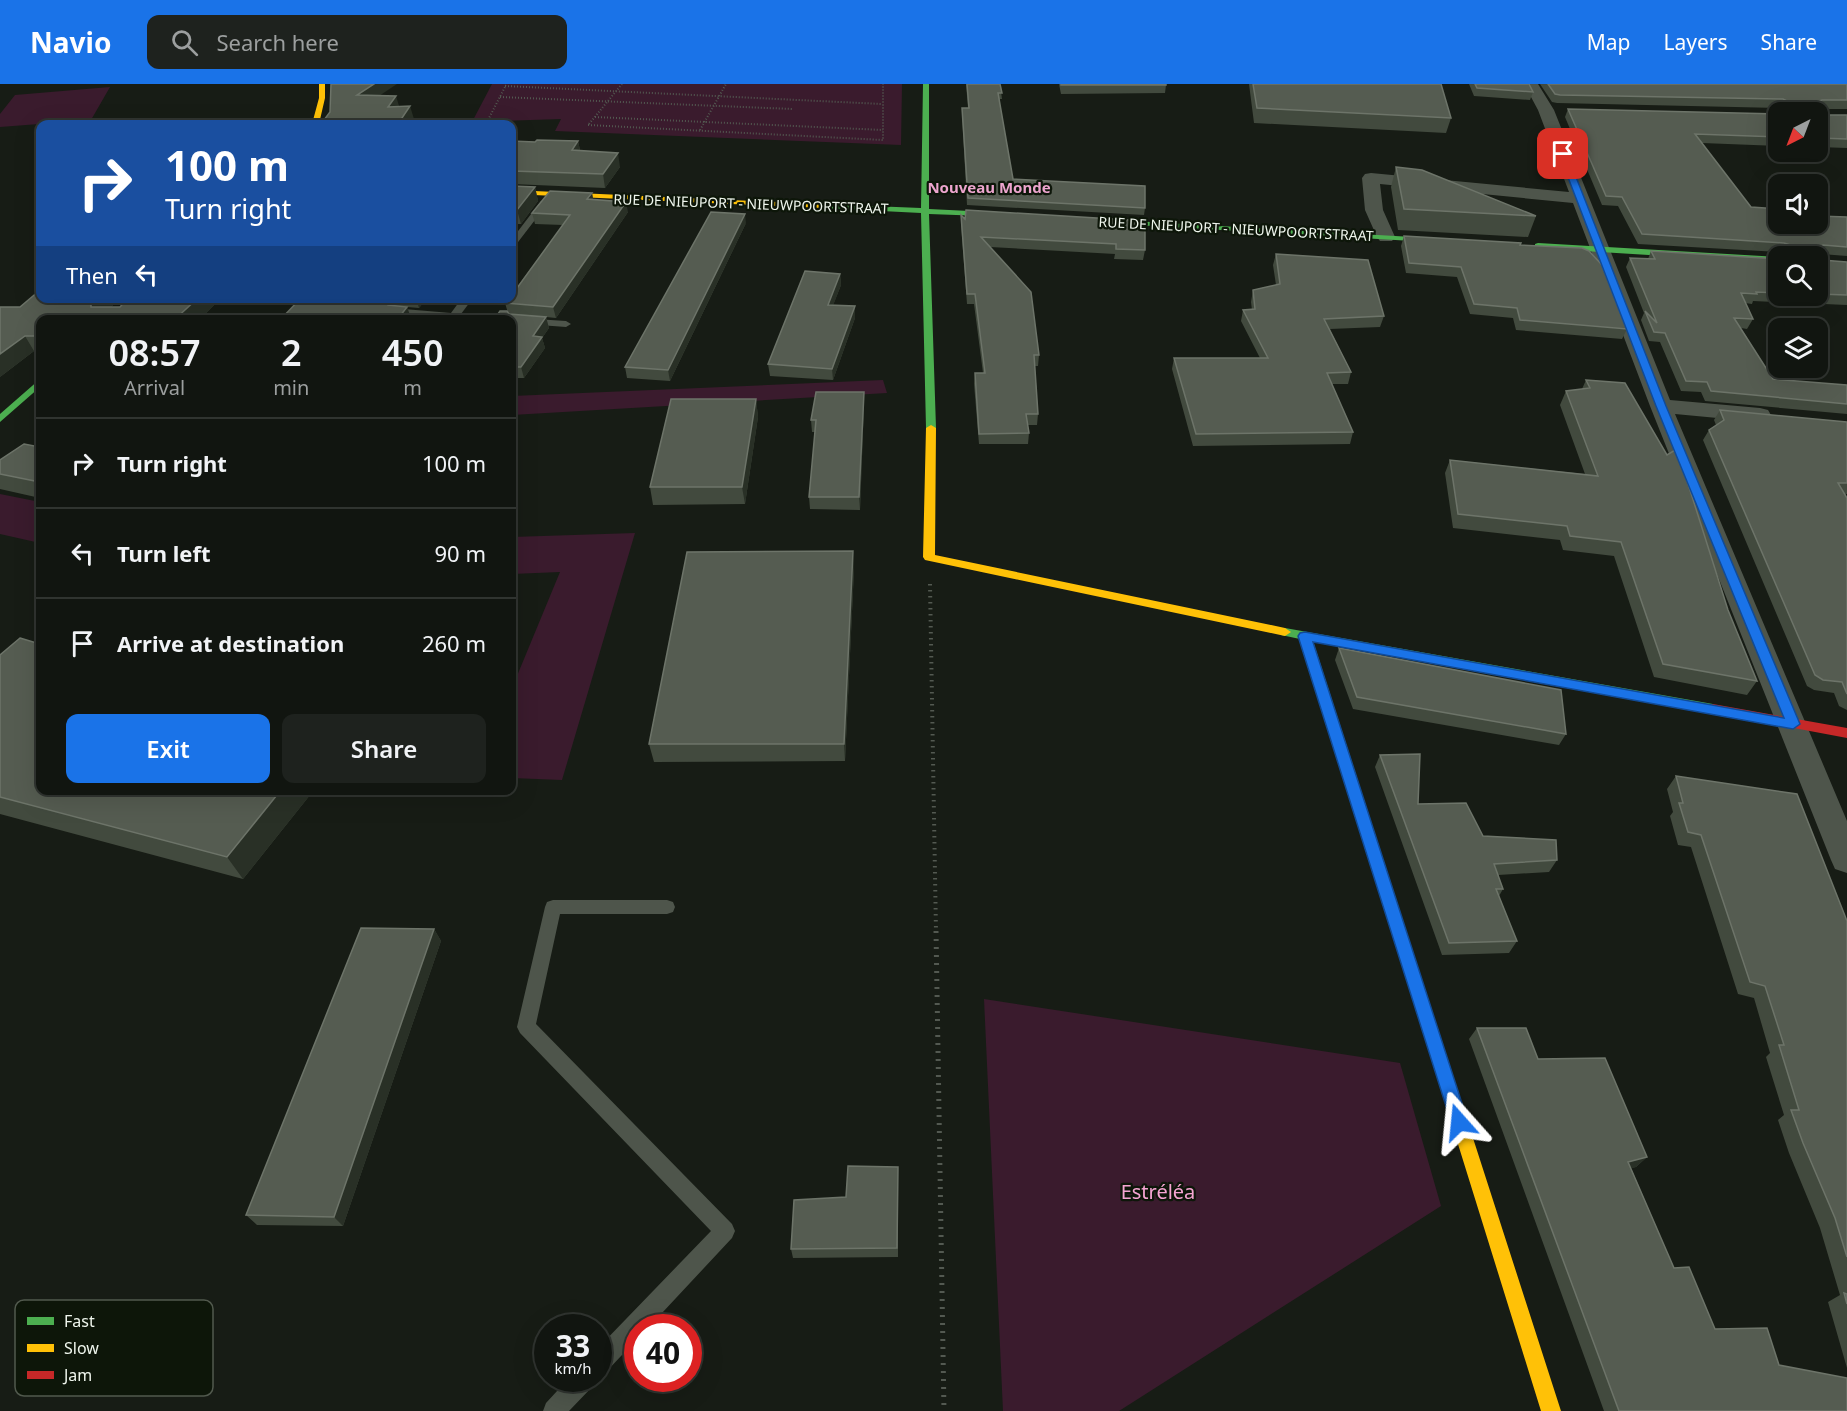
<!DOCTYPE html>
<html lang="en">
<head>
<meta charset="utf-8">
<style>
  :root { --surface:#111510; --page:#1e221e; --text:#f1f3f6; --muted:#9c9f9f; --line:#303430; --accent:#1a73e8 }
  body { margin:0; font-family:"Noto Sans",sans-serif; background:var(--page); color:var(--text); height:100vh; display:flex; flex-direction:column; font-size:22px; white-space:nowrap }
  * { box-sizing:border-box; margin:0 }
  p { font-size:20px; color:var(--muted) }
  .icon { flex:none; width:33px; height:33px; fill:none; stroke:currentColor; stroke-width:2; stroke-linecap:round; stroke-linejoin:round }
  .map { position:relative; flex:1; overflow:hidden }
  .drawer { position:absolute; left:36px; top:231px; width:480px; height:480px; display:flex; flex-direction:column; background:var(--surface); border-radius:12px; box-shadow:0 6px 24px #0002,0 0 0 2px var(--line) }
  .drawer>* { flex:none }
  .top-card { position:absolute; left:36px; top:36px; width:480px; height:183px; border-radius:12px; box-shadow:0 6px 24px #0002,0 0 0 2px var(--line); background:#1a4fa0; color:#fff; overflow:hidden }
  .needle { width:39px; rotate:222deg }
  .buttons { position:absolute; left:1768px; top:18px; display:grid; gap:12px }
  .buttons a { display:grid; place-items:center; width:60px; height:60px; border-radius:12px; background:var(--surface); box-shadow:0 6px 24px #0002,0 0 0 2px var(--line); font-size:30px }
  .speed { position:absolute; left:534px; top:1230px; display:flex; gap:12px; font-size:30px; font-weight:700; text-align:center }
  .speed>* { display:grid; place-content:center; width:78px; height:78px; border-radius:50%; background:var(--surface); box-shadow:0 6px 24px #0002,0 0 0 2px var(--line); line-height:1 }
  .speed small { font-size:15px; font-weight:400 }
  .speed .limit { border:9px solid #d22; background:#fff; color:#111 }
  .pin { position:absolute; display:grid; place-items:center; width:51px; height:51px; color:#fff; margin:-26px; border-radius:12px; box-shadow:0 3px 9px #0006 }
  .me { position:absolute; width:66px; margin:-33px; rotate:342deg; stroke-linejoin:round; filter:drop-shadow(0 0 4px #0008) }
  .turn { display:flex; align-items:center; gap:21px; height:126px; padding:0 30px; font-size:27px }
  .turn .icon { width:78px; height:78px; stroke-width:2.5 }
  .turn b { display:block; font-size:42px; line-height:51px }
  .then { display:flex; align-items:center; height:57px; padding:0 30px; background:#0003; gap:12px; font-size:22px }
  .eta { display:flex; justify-content:space-evenly; align-items:center; height:102px; text-align:center }
  .eta b { font-size:36px; font-weight:600; line-height:42px }
  .primary-button { display:flex; gap:12px; margin-top:auto; padding:12px 30px }
  .primary-button a { flex:1; height:69px; border-radius:12px; background:var(--accent); color:#fff; font-size:24px; font-weight:600; line-height:69px; text-align:center }
  .primary-button a+a { background:var(--page); color:var(--text) }
  ul { padding:0; list-style:none }
  li { display:flex; align-items:center; gap:18px; height:90px; padding:0 30px; border-top:2px solid var(--line) }
  li div { flex:1 }
  li b { display:block; font-size:22px }
  li em { font-style:normal }
  header { display:flex; align-items:center; gap:36px; box-sizing:border-box; height:84px; padding:0 30px; background:var(--accent); color:#fff }
  header strong { font-size:28px }
  nav { display:flex; gap:33px; margin-inline-start:auto; font-size:21px }
  .search { width:420px; height:54px; background:var(--page); display:flex; align-items:center; gap:15px; box-sizing:border-box; padding:0 21px; border-radius:12px; color:var(--muted); font-size:22px }
  .map>svg:first-child { display:block }
  .green { fill:#3a1b2d }
  .lines { fill:none; stroke-linecap:round; stroke-linejoin:round }
  .path-far2 { stroke:#535951; stroke-width:2; stroke-dasharray:1 2; stroke-linecap:butt }
  .path-far1 { stroke:#535951; stroke-width:4; stroke-dasharray:1.5 4.5; stroke-linecap:butt }
  .path { stroke:#535951; stroke-width:5; stroke-dasharray:2 6; stroke-linecap:butt }
  .lane { fill:#4e554b; fill-rule:evenodd }
  .street { fill:#4e554b; fill-rule:evenodd }
  .fast { fill:#4caf50; fill-rule:evenodd }
  .slow { fill:#ffc107; fill-rule:evenodd }
  .jam { fill:#c62828; fill-rule:evenodd }
  .wall { fill:#424a3e }
  .shaded-wall { fill:#293026 }
  .building { fill:#555c51; stroke:#6d7469; stroke-width:1.5 }
  .route { fill:#1a73e8; stroke:#114b97; stroke-width:1.5 }
  .labels { text-anchor:middle; stroke-width:4.5; stroke-linejoin:round; paint-order:stroke }
  .far-street-label { font-size:14px; fill:#eff6ed; stroke:#0d1609 }
  .far-neighbourhood-label { font-size:15px; font-weight:bold; fill:#eda5ce; stroke:#0d1609 }
  .near-park-label { font-size:20px; fill:#f5a4d2; stroke:#0d1609 }
  .key { fill:#0d1609; stroke:#51594d; stroke-width:1.5 }
  .key-label { font-size:16px; fill:#eff6ed }
</style>
</head>
<body>
<header>
<strong>Navio</strong>
<div class="search"><svg class="icon" aria-label="search" viewBox="0 0 24 24"><circle cx="10" cy="10" r="6"/><path d="M15 15l6 6"/></svg>Search here</div>
<nav><a>Map</a><a>Layers</a><a>Share</a></nav>
</header>
<div class="map">
<svg width="1847" height="1327" viewBox="0 0 1847 1327">
  <rect width="100%" height="100%" fill="#171c15"/>
  <path class="green" d="M492 0H902L901 61 555 47 561 35 472 38Z
    M110 3 91 36 0 43V30L15 11Z
    M883 296 887 309 512 331V312Z
    M0 410 40 418V459L0 450Z
    M635 449 562 696 512 694V604L560 488 512 490V453Z
    M984 915 1400 979 1441 1122 1119 1327H1003Z"/>
  <g class="lines">
    <path class="path-far2" d="M505 2 882 20
      M500 13 792 25
      M595 33 883 46
      M488 36 506 1
      M589 40 622 0
      M588 41 883 56V0
      M700 46 726 0"/>
    <path class="path-far1" d="M930 500 936 848"/>
    <path class="path" d="M936 847 944 1327"/>
    <path class="lane" d="M541 117 548 119 515 162 512 163V155Z
      M462 214H473L461 230 566 237 571 240 566 243 512 239V236H460L392 230 387 227 392 224 451 229Z
      M553 816H667L673 818 675 823 673 828 667 830H560L536 940 732 1140 735 1147 732 1154 648 1244H638V1254L606 1288 598 1291V1264L711 1147 520 949 517 943 545 823 547 818Z
      M569 1294H596L593 1302 569 1327H543L546 1319Z"/>
    <path class="street" d="M1524 0H1538L1554 26 1670 316 1760 324 1768 326 1771 331 1768 336 1760 338 1675 330 1847 737V789L1835 785 1831 776 1650 322 1573 119 1380 100 1383 126 1395 153 1392 157H1380L1377 153 1365 126 1362 94 1365 90 1371 89 1569 108 1538 26Z"/>
    <path class="fast" d="M923 0H929V125L1010 129 1014 131 1010 133 929 130 936 344 931 347 926 344 921 129 822 124 818 122 822 120 921 124Z
      M1098 135 1447 155 1451 157 1447 159 1101 139 1097 137Z
      M1538 159 1779 173V179L1535 164V160Z
      M40 295V303L0 338V330Z
      M1285 544 1713 620 1720 625 1713 630 1313 557 1393 806 1391 810 1386 812 1381 810 1379 806 1300 555 1281 551 1279 548Z"/>
    <path class="slow" d="M319 0H325V14L319 40H312L319 14Z
      M512 106 822 120 826 122 822 124 512 110Z
      M931 341 936 344 935 471 1285 544 1291 548 1285 552 925 476 923 473 926 344Z
      M1386 800 1391 802 1393 806 1561 1327H1541L1379 806 1381 802Z"/>
    <path class="jam" d="M1713 620 1847 644V654L1708 628 1706 625 1708 622Z"/>
  </g>
  <path class="wall" d="M966 0H1000L1002 15H999L1013 95 1145 124 1144 131 967 121 962 30V24H968Z
    M1059 0H1166V1L1165 9 1061 10Z
    M1249 0H1441L1451 34 1446 49 1254 39Z
    M1469 0H1529L1533 8 1530 16 1474 12Z
    M1540 0H1847V25H1821L1822 31H1847V64L1818 63V28H1782L1784 26 1779 24 1557 19 1552 18Z
    M1568 25 1779 30V62L1702 59 1751 123 1779 140 1847 133V172L1821 170 1822 176 1847 178V221L1753 217 1752 220 1745 219 1753 235 1747 245 1741 244 1773 295 1847 301V330L1705 317 1701 308 1681 307 1660 258 1649 257 1641 236 1644 229 1626 183 1630 174 1648 175 1651 167 1779 175V212H1818V172H1782L1784 169 1779 168 1638 160 1618 122 1602 121 1565 33Z
    M512 57 535 58 578 57 580 66 620 83 605 104 512 100Z
    M1396 83 1536 132 1528 153 1398 146 1391 103Z
    M512 102 535 103 538 117 521 140H512Z
    M592 109 593 116 628 128 556 234 546 233 549 244 542 254 545 264 524 294H512V236L508 229 505 219 563 141 535 140 532 129Z
    M966 126 1145 166 1143 176 1114 175 1115 170 990 163 1039 271 1038 282H1035L1038 330 1037 341H1027L1029 349 1028 360H979L974 300 975 289H983L974 220H967L961 140V131L965 135Z
    M746 139 670 297 627 294 625 283Z
    M1404 152 1521 161 1627 245 1622 255 1516 246 1513 234 1470 230 1457 193 1406 189 1401 162Z
    M1276 170 1384 232 1380 243 1330 245 1351 288 1348 300H1332L1353 348 1350 360 1193 362 1172 285 1174 274H1260L1241 237 1243 226H1252L1251 218 1253 206 1276 201 1273 181Z
    M840 190 841 201 833 221 855 222V234L833 296 770 292 768 280Z
    M128 214H221L199 236H40V267H34L0 293 20 223 117 217 111 223H120Z
    M301 214H427L419 224 407 223 411 234 410 236H280Z
    M1586 296 1728 526 1757 597 1747 611 1654 593 1614 472 1563 466 1560 456 1453 444 1445 389 1450 376 1585 390 1560 321 1566 307 1582 305Z
    M756 315 758 333 745 420 653 421 650 403Z
    M864 320 860 426 810 425 809 413 815 348H812L811 336Z
    M1720 326 1847 338V410H1845L1847 414V626L1839 622 1834 609 1814 606 1807 602 1703 356 1709 346 1716 341 1714 336Z
    M40 363V414L0 405V376Z
    M854 485 845 677 654 678 649 660Z
    M1339 564 1566 650 1559 661 1353 625 1335 576Z
    M0 571 40 706H314L243 795 0 730Z
    M1380 671 1418 720 1483 752 1557 776 1549 788 1498 791 1503 805 1499 812 1517 857 1509 869 1442 871 1375 683Z
    M1676 692 1847 837V1284L1828 1218 1840 1211 1820 1144 1789 1069 1778 1036 1784 1031 1766 973 1770 969 1754 914 1738 910 1691 763 1678 761 1670 732 1673 728 1667 705Z
    M434 845 441 857 343 1142 257 1141 246 1131Z
    M1477 944 1538 975 1647 1073 1636 1083 1631 1084 1674 1184 1715 1245 1779 1281 1847 1327H1604L1469 955Z
    M898 1083V1173L793 1174 791 1165 846 1113Z"/>
  <path class="shaded-wall" d="M374 0H397L361 24 357 11Z
    M396 12 400 25 388 23Z
    M410 22 414 35 411 40H398Z
    M578 57 581 71 572 66Z
    M618 69 620 83 605 104 603 90Z
    M535 103 538 117 521 140 517 126Z
    M592 109 594 120 587 115Z
    M626 118 628 128 556 234 553 223Z
    M745 130 746 139 670 297 668 286Z
    M840 190 841 201 829 232 828 221Z
    M96 214H116L117 217 99 234 91 223V219Z
    M198 214H221L199 236H174Z
    M382 214H390L392 222 385 226 381 215Z
    M416 214H427L419 224Z
    M855 222V234L833 296 832 285Z
    M407 223 411 234 410 236H397Z
    M546 233 549 244 542 254 545 264 524 294 521 283 533 252Z
    M25 252 34 267 0 293V270Z
    M864 308V320L860 426 859 413Z
    M756 315 758 333 745 420 742 403Z
    M853 467 854 485 845 677 844 660Z
    M281 706H314L243 795 227 773Z
    M434 845 441 857 343 1142 334 1133Z
    M1647 1073 1636 1083 1617 1088 1628 1078Z"/>
  <path class="building" d="M331 0H374L357 11 396 12 388 23 410 22 398 40H321L330 28Z
    M967 0H1000L1002 9H998L1013 95 1145 102V124L968 114 962 24H969Z
    M1061 0H1166V1H1061Z
    M1253 0H1441L1451 34 1257 24Z
    M1475 0H1529L1533 8 1477 4Z
    M1548 0H1847V16H1822L1816 18 1820 22 1822 31H1847V55L1818 54V28H1784L1785 22 1791 21V19L1783 15 1560 11 1555 10Z
    M1568 25 1779 30V53L1695 50 1751 123 1779 125V140H1818V132L1847 133V163L1823 161 1820 163 1822 176 1847 178V211L1818 210V172H1785L1786 165 1794 164V162L1784 159 1642 150 1622 113 1606 112Z
    M537 56 578 57 572 66 618 69 603 90 512 87V57L535 58Z
    M1396 83 1422 86 1536 132 1404 125Z
    M512 102 535 103 517 126 512 125Z
    M550 107 592 109 587 115 626 118 553 223 505 219 509 214H512V211L570 131 532 129Z
    M966 126 1145 137V166L1116 165V160L981 153 1031 208 1039 271H1034L1038 330H1026L1029 349 979 350 975 289H985L975 210H967L961 131 965 135Z
    M711 128 745 130 668 286 625 283Z
    M1404 152 1521 159 1520 161 1582 164 1589 167 1602 181 1627 245 1520 236 1517 224 1474 220 1461 183 1409 179Z
    M1651 167 1779 175V209L1756 208 1757 210 1741 209 1753 235 1734 234 1773 295 1847 301V320L1711 307 1707 298 1686 297 1665 249 1654 248 1645 227 1657 239 1630 174 1655 175Z
    M1276 170 1368 176 1384 232 1324 235 1351 288 1327 289 1353 348 1196 350 1174 274H1268L1243 226 1255 225 1253 206 1280 200Z
    M805 187 840 190 828 221 855 222 832 285 768 280Z
    M40 206V214H96L91 219V223H120L128 214H198L174 236H40V252H25L0 270V223H20Z
    M301 214H382L381 215 388 221 407 223 397 236H280Z
    M500 227H507L509 230 546 233 533 252 542 253 521 283H512V236H494Z
    M1586 296 1625 299 1667 371 1677 365 1728 526 1757 597 1663 580 1621 458 1570 452 1567 442 1458 430 1450 376 1598 392 1566 307 1590 304Z
    M816 308H864L859 413H809L816 336H811Z
    M671 315H756L742 403H650Z
    M1720 326 1847 338V399H1838L1847 414V610L1842 598 1823 596 1815 591 1709 346 1724 336Z
    M24 360 40 363V398L0 390V376Z
    M853 467 844 660H649L687 468Z
    M20 554 40 560V706H281L227 773 0 713V571Z
    M1339 564 1561 606 1566 650 1357 613Z
    M1420 670 1418 720 1466 719 1483 752 1556 756 1557 776 1494 780 1503 805H1496L1517 857 1449 859 1380 671Z
    M1676 692 1797 710 1847 837V1173L1835 1134 1803 1059 1791 1026H1799L1779 961H1784L1765 902 1750 898 1701 751 1688 748 1679 719H1683Z
    M361 844 434 845 334 1133 246 1131Z
    M1477 944H1526L1538 975 1605 974 1647 1073 1628 1078 1674 1184 1689 1183 1715 1245 1767 1244 1779 1281 1847 1294V1327H1619Z
    M848 1082 898 1083 897 1164 791 1165 794 1116 846 1113Z
    M1844 1209 1847 1210V1220Z"/>
  <path class="route" d="M1563 68 1567 70 1666 322 1800 640 1793 645 1313 558 1468 1038 1466 1044 1459 1047 1453 1044 1451 1038 1298 552 1300 549 1305 548 1784 634 1656 322 1559 70Z"/>
  <g class="labels">
    <g class="far-street-label">
      <text transform="translate(751 120) rotate(2)" y="5">RUE DE NIEUPORT - NIEUWPOORTSTRAAT</text>
      <text transform="translate(1236 145) rotate(3)" y="5">RUE DE NIEUPORT - NIEUWPOORTSTRAAT</text>
    </g>
    <g class="far-neighbourhood-label">
      <text x="989" y="109">Nouveau Monde</text>
    </g>
    <g class="near-park-label">
      <text x="1158" y="1115">Estréléa</text>
    </g>
  </g>
  <rect x="15" y="1216" width="198" height="96" rx="9" class="key"/>
  <rect x="27" y="1233" width="27" height="8" fill="#4caf50"/>
  <rect x="27" y="1260" width="27" height="8" fill="#ffc107"/>
  <rect x="27" y="1287" width="27" height="8" fill="#c62828"/>
  <g class="key-label">
    <text x="64" y="1243">Fast</text>
    <text x="64" y="1270">Slow</text>
    <text x="64" y="1297">Jam</text>
  </g>
</svg>
<div class="buttons">
<a><svg class="needle" viewBox="-14 -14 28 28"><path d="M0-13l5 13h-10z" fill="#e53935"/><path d="M0 13l5-13h-10z" fill="#9c9f9f"/></svg></a>
<a><svg class="icon" aria-label="sound" viewBox="0 0 24 24"><path d="M4 9h4l5-4v14l-5-4H4zM17 9q2 3 0 6"/></svg></a>
<a><svg class="icon" aria-label="search" viewBox="0 0 24 24"><circle cx="10" cy="10" r="6"/><path d="M15 15l6 6"/></svg></a>
<a><svg class="icon" aria-label="layers" viewBox="0 0 24 24"><path d="M12 4l9 5-9 5-9-5zM3 14l9 5 9-5"/></svg></a>
</div>
<div class="speed"><div>33<small>km/h</small></div><div class="limit">40</div></div>
<div class="pin" style="left:1563px;top:70px;background:#d93025"><svg class="icon" aria-label="arrive" viewBox="0 0 24 24"><path d="M6 21V4h12l-3 4 3 4H6"/></svg></div>
<svg class="me" style="left:1459px;top:1038px" viewBox="-20 -20 40 40"><path d="M0-17L14 15 0 8-14 15z" fill="#1a73e8" stroke="#fff" stroke-width="4"/></svg>
<div class="top-card">
<div class="turn"><svg class="icon" aria-label="right" viewBox="0 0 24 24"><path d="M7 20v-9h11M14 6l5 5-5 5"/></svg><div><b>100 m</b>Turn right</div></div>
<div class="then">Then<svg class="icon" aria-label="left" viewBox="0 0 24 24"><path d="M17 20v-9H6M10 6l-5 5 5 5"/></svg></div>
</div>
<section class="drawer">
<div class="eta">
<div><b>08:57</b><p>Arrival</p></div>
<div><b>2</b><p>min</p></div>
<div><b>450</b><p>m</p></div>
</div>
<ul>
<li><svg class="icon" aria-label="right" viewBox="0 0 24 24"><path d="M7 20v-9h11M14 6l5 5-5 5"/></svg><div><b>Turn right</b></div><em>100 m</em></li>
<li><svg class="icon" aria-label="left" viewBox="0 0 24 24"><path d="M17 20v-9H6M10 6l-5 5 5 5"/></svg><div><b>Turn left</b></div><em>90 m</em></li>
<li><svg class="icon" aria-label="arrive" viewBox="0 0 24 24"><path d="M6 21V4h12l-3 4 3 4H6"/></svg><div><b>Arrive at destination</b></div><em>260 m</em></li>
</ul>
<div class="primary-button"><a>Exit</a><a>Share</a></div>
</section>
</div>
</body>
</html>
